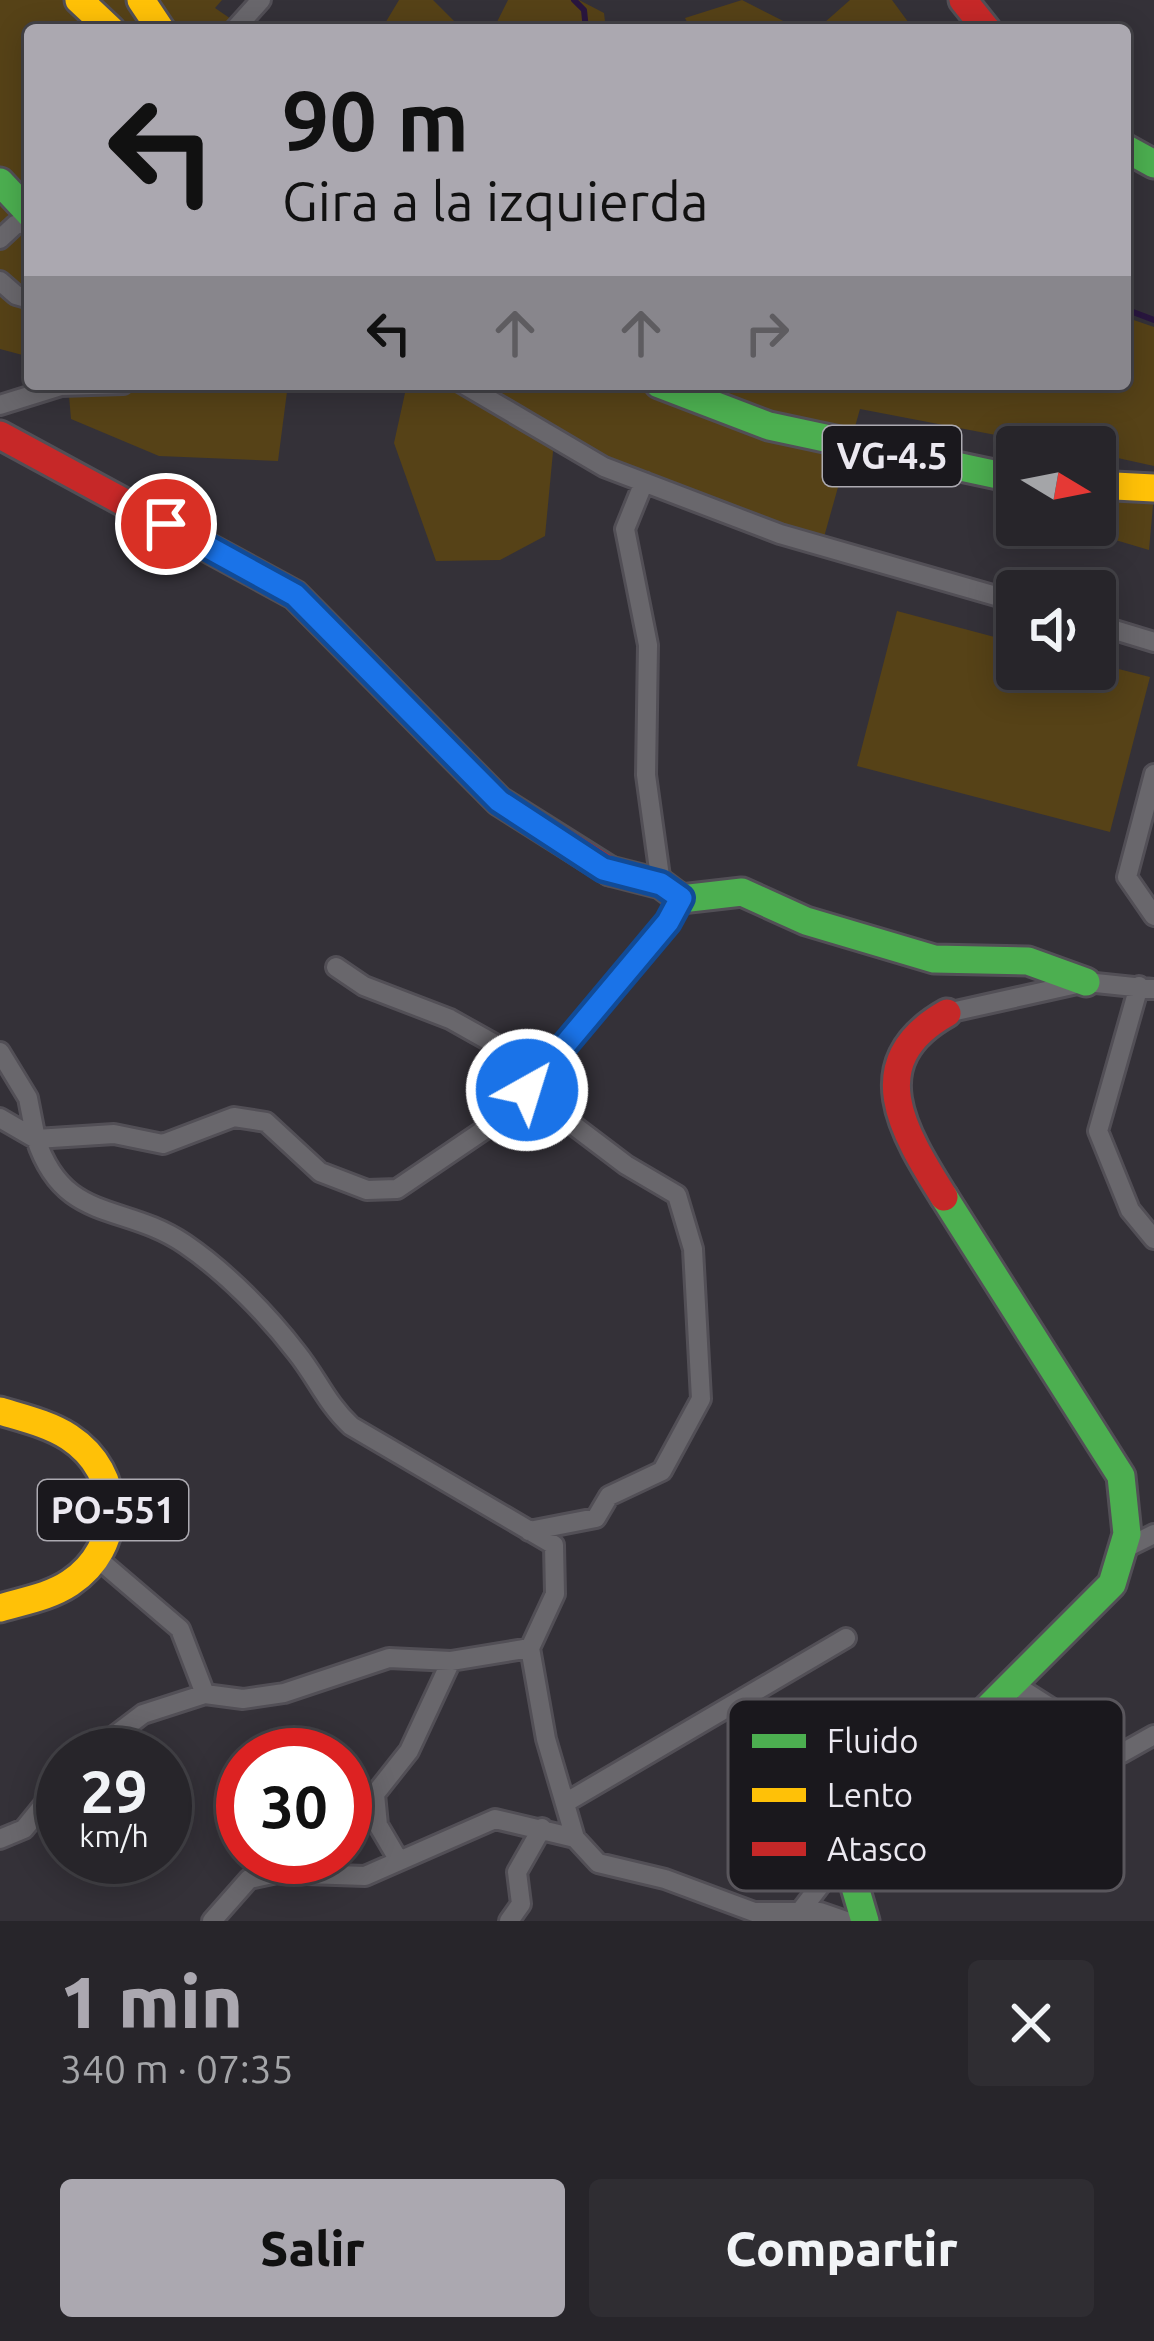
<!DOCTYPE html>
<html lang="es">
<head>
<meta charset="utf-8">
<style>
  :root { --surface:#27252a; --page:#2f2d32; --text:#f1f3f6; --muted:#a4a5a8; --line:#434247; --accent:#aba8b0 }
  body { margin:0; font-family:Ubuntu,sans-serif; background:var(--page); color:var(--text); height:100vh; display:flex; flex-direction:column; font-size:45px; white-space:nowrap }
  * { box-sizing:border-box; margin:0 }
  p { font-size:39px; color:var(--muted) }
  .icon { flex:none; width:66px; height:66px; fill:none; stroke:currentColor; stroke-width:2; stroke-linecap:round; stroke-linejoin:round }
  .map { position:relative; height:1921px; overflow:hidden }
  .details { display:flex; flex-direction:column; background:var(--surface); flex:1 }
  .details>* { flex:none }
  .guide { position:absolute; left:24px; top:24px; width:1107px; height:366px; border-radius:12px; box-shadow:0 6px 30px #0003,0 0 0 3px var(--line); background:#aba8b0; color:#111; overflow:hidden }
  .needle { width:78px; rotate:100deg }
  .fabs { position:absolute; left:996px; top:426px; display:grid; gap:24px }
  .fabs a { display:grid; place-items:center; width:120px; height:120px; border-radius:12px; background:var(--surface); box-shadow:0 6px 30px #0003,0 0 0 3px var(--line); font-size:60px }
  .speed { position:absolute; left:36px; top:1728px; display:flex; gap:24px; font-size:60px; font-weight:700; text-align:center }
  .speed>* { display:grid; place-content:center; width:156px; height:156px; border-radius:50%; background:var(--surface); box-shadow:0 6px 30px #0003,0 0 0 3px var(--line); line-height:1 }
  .speed small { font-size:30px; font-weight:400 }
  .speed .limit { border:18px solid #d22; background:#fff; color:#111 }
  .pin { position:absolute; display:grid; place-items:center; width:102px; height:102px; color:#fff; margin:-51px; border:6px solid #fff; border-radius:50%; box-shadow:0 3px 12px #0007 }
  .me { position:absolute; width:132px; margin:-66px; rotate:39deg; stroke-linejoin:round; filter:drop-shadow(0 0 9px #0008) }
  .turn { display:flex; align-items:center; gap:42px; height:252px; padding:0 60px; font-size:54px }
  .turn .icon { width:156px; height:156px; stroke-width:2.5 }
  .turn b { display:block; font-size:84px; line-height:102px }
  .lanes { display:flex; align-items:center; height:114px; padding:0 60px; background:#0003; justify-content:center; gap:60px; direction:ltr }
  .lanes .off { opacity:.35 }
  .round { display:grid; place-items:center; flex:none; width:126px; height:126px; border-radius:12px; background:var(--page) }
  .summary { display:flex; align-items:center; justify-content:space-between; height:204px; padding:0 60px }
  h1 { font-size:72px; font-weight:800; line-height:90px; color:var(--accent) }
  .cta { display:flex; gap:24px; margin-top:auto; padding:24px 60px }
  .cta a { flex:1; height:138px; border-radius:12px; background:var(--accent); color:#111; font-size:48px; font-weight:800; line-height:138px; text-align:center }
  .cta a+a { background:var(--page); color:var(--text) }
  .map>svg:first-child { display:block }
  .green { fill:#564217 }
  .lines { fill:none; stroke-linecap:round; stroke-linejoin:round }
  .stream { stroke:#29163f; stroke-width:6 }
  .street-casing { stroke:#524f56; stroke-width:24 }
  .fast-casing { stroke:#524f56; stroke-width:33 }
  .slow-casing { stroke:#524f56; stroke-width:33 }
  .jam-casing { stroke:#524f56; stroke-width:33 }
  .street { stroke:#69676c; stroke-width:18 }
  .fast { stroke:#4caf50; stroke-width:27 }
  .slow { stroke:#ffc107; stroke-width:27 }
  .jam { stroke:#c62828; stroke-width:27 }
  .route-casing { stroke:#114b97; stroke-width:30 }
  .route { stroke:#1a73e8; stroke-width:21 }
  .labels { text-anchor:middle; stroke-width:10; stroke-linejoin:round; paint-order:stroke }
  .shield { fill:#1a181d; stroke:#acaab1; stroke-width:3 }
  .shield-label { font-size:36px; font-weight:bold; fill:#ebe8f0 }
  .key { fill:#1a181d; stroke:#59565c; stroke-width:3 }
  .key-label { font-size:33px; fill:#ebe8f0 }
</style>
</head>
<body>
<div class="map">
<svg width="1154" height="1921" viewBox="0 0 1154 1921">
  <rect width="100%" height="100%" fill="#343138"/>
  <path class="green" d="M0 0H222L215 8 247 30H30V357L0 349Z
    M399 0H433L463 30H381Z
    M508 0H579L604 13 606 30H493Z
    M742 0 801 30H691L685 18Z
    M850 0H892L914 30H816Z
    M1125 317 1154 327V466L1095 453V447H1058L860 409 824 537C731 515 638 478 555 431L545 536 500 560 436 561 394 443 407 384H1125Z
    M68 384H288L278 461 159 456 71 419Z
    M1095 477 1154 494 1149 550 1065 525H1095Z
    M897 611 1017 643V669H1095V663L1150 677 1110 832 857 766Z"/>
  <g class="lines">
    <path class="stream" d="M574 0 584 10 586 30
      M1125 309 1154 320"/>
    <g class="street-casing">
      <path id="street" d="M234 30 261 0
        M0 239 15 225 30 221
        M0 281 16 295 30 299
        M463 384 604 467 780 534 1017 602
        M0 405 61 386 123 384
        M644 482 625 529 648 645 646 775 661 884
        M1095 624 1154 642
        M1154 774 1127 877 1154 916
        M336 967 364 986 450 1019 541 1070
        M1139 986 1098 1131 1130 1210 1154 1239
        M947 1013 1086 982 1154 989
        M0 1052 28 1098 36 1139 114 1134 163 1144 234 1117 266 1122 320 1172 367 1190 397 1189 509 1113 668 922 681 899
        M527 1090 626 1165 677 1195 693 1249 701 1399 662 1471 609 1496 596 1518 529 1531
        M0 1118 36 1139C64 1224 123 1202 185 1244 226 1272 267 1314 297 1353 317 1378 327 1404 351 1426L554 1545 555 1594 530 1648
        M1122 1550 1154 1534
        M97 1558 180 1629 205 1694 243 1699 284 1693 389 1658 451 1661 530 1648 546 1739 575 1838
        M1012 1683 1122 1753 1154 1735
        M89 1755 143 1714 205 1694
        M565 1803 846 1638
        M0 1839 24 1829 63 1781
        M398 1859 378 1825 375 1794 409 1751 451 1661
        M799 1913 845 1853
        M212 1921 249 1879 277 1873 365 1876 495 1819 575 1838 598 1863 665 1879 754 1912H820L846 1921
        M509 1921 521 1904 517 1872 542 1828"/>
    </g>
    <g class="fast-casing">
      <path id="fast" d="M1125 148 1154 164
        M0 182 30 214
        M659 384 769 426 1017 479
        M610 871 661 884 681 899 742 892 806 921 934 959 1028 961 1086 982
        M865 1921 845 1853 856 1809 936 1760 1112 1584 1127 1534 1121 1476 944 1197"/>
    </g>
    <g class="slow-casing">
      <path id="slow" d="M79 0 111 30
        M141 0 161 30
        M1095 485 1154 488
        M0 1411C23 1418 49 1424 69 1437 124 1473 124 1547 70 1583 49 1597 23 1601 0 1608"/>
    </g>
    <g class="jam-casing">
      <path id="jam" d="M963 0 987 30
        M0 435 295 595 499 801 610 871
        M944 1197C903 1132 860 1062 947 1013"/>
    </g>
    <use href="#street" class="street"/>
    <use href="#fast" class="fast"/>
    <use href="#slow" class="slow"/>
    <use href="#jam" class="jam"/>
  </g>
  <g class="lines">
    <g class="route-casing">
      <path id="route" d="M166 524 295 595 499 801 603 869 661 884 681 898 668 922 527 1090"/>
    </g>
    <use href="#route" class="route"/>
  </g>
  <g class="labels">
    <g class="shield">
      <rect x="823" y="426" width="138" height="60" rx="9"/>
      <rect x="38" y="1480" width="150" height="60" rx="9"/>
    </g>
    <g class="shield-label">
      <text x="892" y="469">VG-4.5</text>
      <text x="113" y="1523">PO-551</text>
    </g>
  </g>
  <rect x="728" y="1699" width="396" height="192" rx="18" class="key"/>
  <rect x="752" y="1734" width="54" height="14" fill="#4caf50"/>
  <rect x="752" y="1788" width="54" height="14" fill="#ffc107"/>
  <rect x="752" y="1842" width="54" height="14" fill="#c62828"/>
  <g class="key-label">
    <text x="827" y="1753">Fluido</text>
    <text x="827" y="1807">Lento</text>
    <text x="827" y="1861">Atasco</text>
  </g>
</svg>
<div class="fabs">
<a><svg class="needle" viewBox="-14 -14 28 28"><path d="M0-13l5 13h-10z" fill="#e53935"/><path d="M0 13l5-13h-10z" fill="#a4a5a8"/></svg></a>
<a><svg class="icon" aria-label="sound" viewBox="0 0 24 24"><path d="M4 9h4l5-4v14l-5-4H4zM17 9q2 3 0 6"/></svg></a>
</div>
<div class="speed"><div>29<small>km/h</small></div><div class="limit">30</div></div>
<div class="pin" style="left:166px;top:524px;background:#d93025"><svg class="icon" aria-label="arrive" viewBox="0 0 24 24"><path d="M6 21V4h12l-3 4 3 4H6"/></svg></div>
<svg class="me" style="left:527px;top:1090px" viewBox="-20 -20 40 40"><circle r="17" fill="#1a73e8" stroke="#fff" stroke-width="3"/><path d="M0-11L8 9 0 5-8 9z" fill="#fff"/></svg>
<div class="guide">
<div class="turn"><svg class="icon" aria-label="left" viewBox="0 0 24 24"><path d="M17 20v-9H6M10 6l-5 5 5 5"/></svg><div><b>90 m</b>Gira a la izquierda</div></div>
<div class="lanes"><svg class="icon" aria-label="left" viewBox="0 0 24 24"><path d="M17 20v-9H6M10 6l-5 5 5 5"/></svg><svg class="icon off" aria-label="ahead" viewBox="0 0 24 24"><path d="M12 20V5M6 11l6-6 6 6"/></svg><svg class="icon off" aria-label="ahead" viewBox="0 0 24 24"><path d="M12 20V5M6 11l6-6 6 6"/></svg><svg class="icon off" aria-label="right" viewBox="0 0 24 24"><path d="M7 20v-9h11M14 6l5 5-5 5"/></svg></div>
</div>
</div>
<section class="details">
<div class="summary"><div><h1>1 min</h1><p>340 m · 07:35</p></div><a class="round"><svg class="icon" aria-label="close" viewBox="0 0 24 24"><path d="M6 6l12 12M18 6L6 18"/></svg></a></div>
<div class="cta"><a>Salir</a><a>Compartir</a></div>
</section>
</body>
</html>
